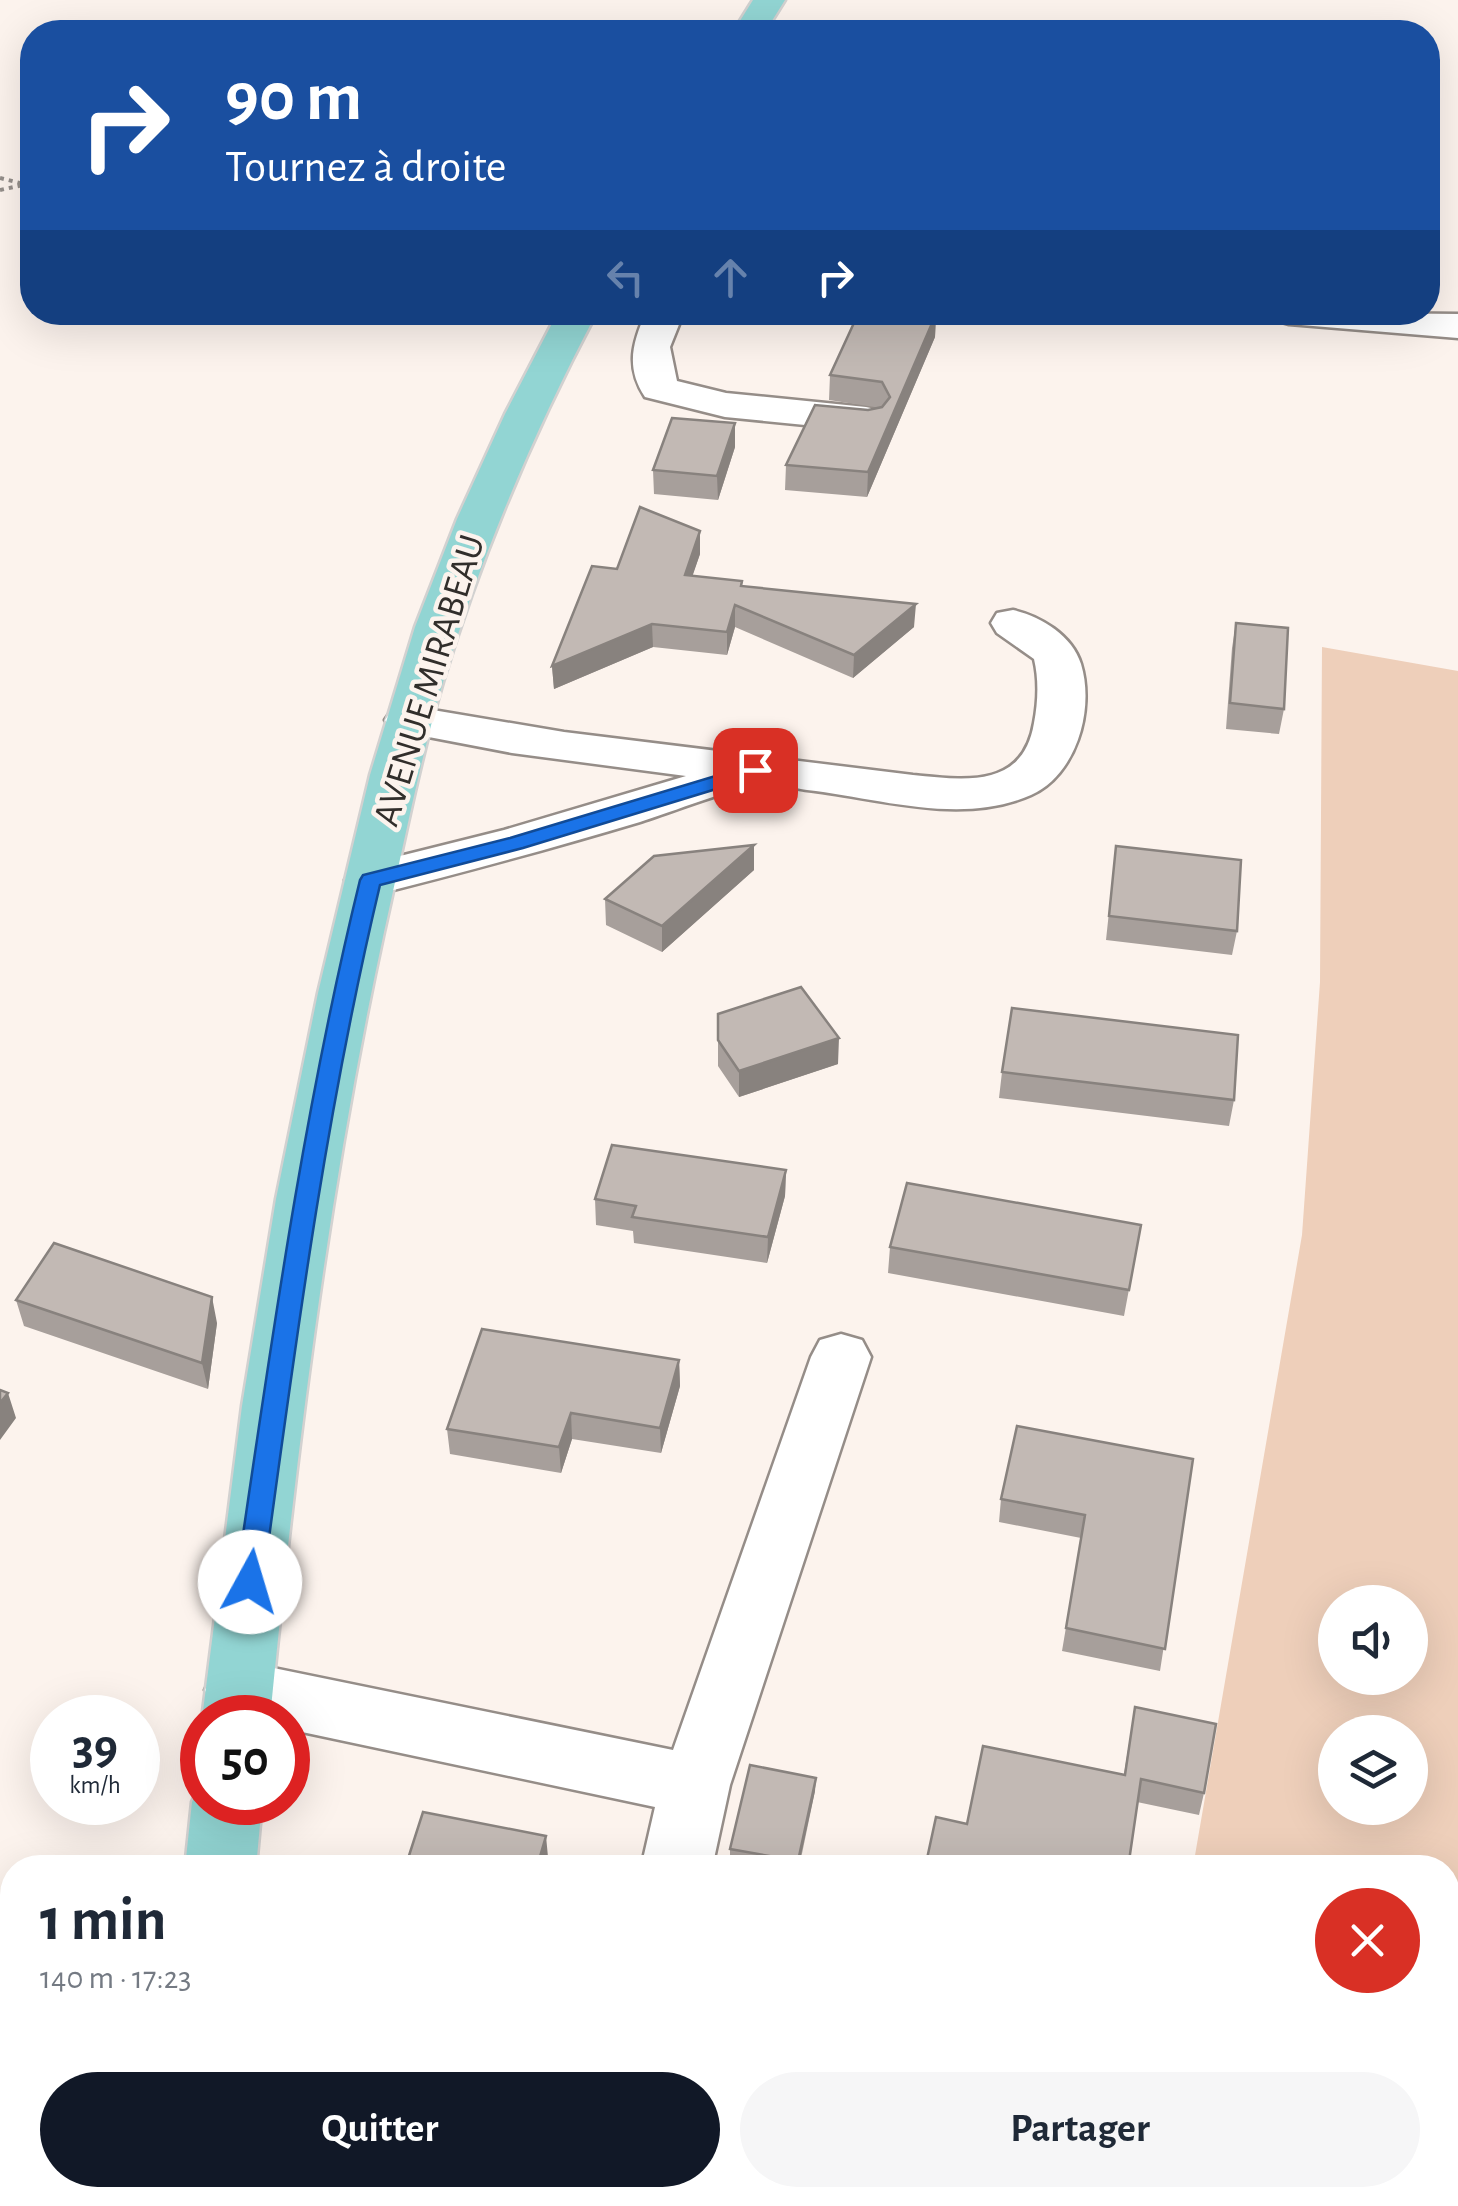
<!DOCTYPE html>
<html lang="fr">
<head>
<meta charset="utf-8">
<style>
  :root { --surface:#fff; --page:#f6f6f7; --text:#1f2937; --muted:#747a83; --accent:#111827 }
  body { margin:0; font-family:"Alegreya Sans",sans-serif; background:var(--page); color:var(--text); height:100vh; display:flex; flex-direction:column; font-size:38px; white-space:nowrap }
  * { box-sizing:border-box; margin:0 }
  p { font-size:32px; color:var(--muted) }
  .icon { flex:none; width:55px; height:55px; fill:none; stroke:currentColor; stroke-width:2; stroke-linecap:round; stroke-linejoin:round }
  .map { position:relative; flex:1; overflow:hidden }
  .side { position:absolute; left:0px; top:1855px; width:1460px; height:352px; display:flex; flex-direction:column; background:var(--surface); border-radius:40px 40px 0 0; box-shadow:0 10px 40px #0002 }
  .side>* { flex:none }
  .guide { position:absolute; left:20px; top:20px; width:1420px; height:305px; border-radius:40px; box-shadow:0 10px 40px #0002; background:#1a4fa0; color:#fff; overflow:hidden }
  .buttons { position:absolute; left:1318px; top:1585px; display:grid; gap:20px }
  .buttons a { display:grid; place-items:center; width:110px; height:110px; border-radius:50%; background:var(--surface); box-shadow:0 10px 40px #0002; font-size:50px }
  .speed { position:absolute; left:30px; top:1695px; display:flex; gap:20px; font-size:50px; font-weight:700; text-align:center }
  .speed>* { display:grid; place-content:center; width:130px; height:130px; border-radius:50%; background:var(--surface); box-shadow:0 10px 40px #0002; line-height:1 }
  .speed small { font-size:25px; font-weight:400 }
  .speed .limit { border:15px solid #d22; background:#fff; color:#111 }
  .pin { position:absolute; display:grid; place-items:center; width:85px; height:85px; color:#fff; margin:-42px; border-radius:20px; box-shadow:0 5px 15px #0006 }
  .me { position:absolute; width:110px; margin:-55px; rotate:6deg; stroke-linejoin:round; filter:drop-shadow(0 0 8px #0008) }
  .turn { display:flex; align-items:center; gap:35px; height:210px; padding:0 40px; font-size:45px }
  .turn .icon { width:130px; height:130px; stroke-width:2.5 }
  .turn b { display:block; font-size:70px; line-height:85px }
  .lanes { display:flex; align-items:center; height:95px; padding:0 40px; background:#0003; justify-content:center; gap:50px; direction:ltr }
  .lanes .off { opacity:.35 }
  .round { display:grid; place-items:center; flex:none; width:105px; height:105px; border-radius:52px; background:var(--page) }
  .overview { display:flex; align-items:center; justify-content:space-between; height:170px; padding:0 40px }
  h1 { font-size:60px; font-weight:700; line-height:75px }
  .button { display:flex; gap:20px; margin-top:auto; padding:20px 40px }
  .button a { flex:1; height:115px; border-radius:60px; background:var(--accent); color:#fff; font-size:40px; font-weight:700; line-height:115px; text-align:center }
  .button a+a { background:var(--page); color:var(--text) }
  .map>svg:first-child { display:block }
  .green { fill:#eecfba; fill-rule:evenodd }
  .lines { fill:none; stroke-linecap:round; stroke-linejoin:round }
  .minor-casing { stroke:#958d88; stroke-width:5 }
  .major-casing { stroke:#d2d1d0; stroke-width:5 }
  .path { stroke:#948e8a; stroke-width:4; stroke-dasharray:4 5; stroke-linecap:butt }
  .minor { fill:#fff; fill-rule:evenodd }
  .major { fill:#92d5d3; fill-rule:evenodd }
  .wall { fill:#a79f9b }
  .shaded-wall { fill:#88827e }
  .building { fill:#c2b9b4; stroke:#88827e; stroke-width:2.5 }
  .route { fill:#1a73e8; stroke:#114b97; stroke-width:2.5 }
  .labels { text-anchor:middle; stroke-width:9; stroke-linejoin:round; paint-order:stroke }
  .street-label { font-size:38px; fill:#312e2b; stroke:#fcf3ed }
</style>
</head>
<body>
<div class="map">
<svg width="1458" height="2206" viewBox="0 0 1458 2206">
  <rect width="100%" height="100%" fill="#fcf3ed"/>
  <path class="green" d="M1322 647 1458 671V2149L1448 2145V1868L1193 1867 1302 1235 1320 982ZM1335 1602H1410V1678H1335ZM1335 1732H1410V1808H1335Z"/>
  <g class="lines">
    <g class="minor-casing">
      <path id="minor" d="M646 312H684L670 347 677 381 726 393 866 407 880 410 886 419 880 428 866 431 725 417 645 397C625 367 633 342 646 312Z
        M1270 312 1458 314V338L1289 324 1275 320Z
        M1013 610C1040 616 1072 635 1081 664 1095 710 1076 775 1031 795 962 826 878 798 807 790 793 788 776 784 762 785 737 786 669 813 640 822 550 849 461 873 370 896L352 892 345 880 352 868 504 830 686 776 512 753 392 730 385 720 392 710 409 706 564 732 913 775C965 780 1023 789 1034 723 1038 702 1039 680 1034 659L997 633 991 623 997 613Z
        M841 1334 862 1340 871 1357 730 1785 712 1868H641L655 1807 288 1729V1718H235L215 1711 205 1690 215 1669 239 1661 673 1750 811 1357 820 1340Z
        M28 2195H108L103 2206H23Z
        M560 2195H638L635 2206H557Z"/>
    </g>
    <g class="major-casing">
      <path id="major" d="M753 0H785L765 32H733Z
        M558 312H597C534 431 482 553 443 682 419 764 403 848 384 932 328 1191 296 1454 270 1718L202 1719 242 1406 276 1199 318 993 370 775 415 627 457 519 505 414Z
        M202 1780V1802H262L256 1868H185L192 1802Z
        M147 2195H225L224 2206H146Z"/>
    </g>
    <path class="path" d="M0 178 32 186
      M0 190 23 185"/>
    <use href="#minor" class="minor"/>
    <use href="#major" class="major"/>
  </g>
  <path class="wall" d="M936 314 935 337 867 497 785 490 786 465 868 410 881 408 829 400 830 375Z
    M735 423V447L718 500 654 494 653 470Z
    M700 531V554L692 576 914 627 853 678 735 627 727 655 653 647 554 689 552 666 617 569Z
    M1236 623 1284 709 1279 734 1226 729 1232 648Z
    M754 845V870L662 952 606 925 605 899Z
    M1116 846 1237 931 1232 955 1106 940Z
    M718 1014 838 1064 739 1097 718 1066Z
    M1002 1072 1234 1100 1229 1126 999 1098Z
    M786 1170 785 1196 767 1263 634 1243 633 1231 596 1225 595 1199Z
    M1141 1225 1124 1316 888 1273 890 1247Z
    M16 1300 217 1323 208 1389 24 1326Z
    M679 1360 680 1386 661 1453 572 1439 561 1473 450 1454 447 1429Z
    M1193 1459 1160 1671 1062 1651 1081 1538 999 1522 1001 1499Z
    M1135 1707 1204 1793 1199 1815 1137 1802 967 1824 1124 1774Z
    M815 1791 799 1868H763L730 1862V1849Z"/>
  <path class="shaded-wall" d="M936 314 935 337 867 497 868 472Z
    M735 423V447L718 500 717 476Z
    M700 531V554L685 598V575Z
    M916 604 914 627 853 678 854 655Z
    M735 605V627L727 655V632Z
    M652 624 653 647 554 689 552 666Z
    M754 845V870L662 952V926Z
    M839 1038 838 1064 739 1097V1071Z
    M786 1170 785 1196 767 1263 768 1237Z
    M212 1297 217 1323 208 1389 202 1363Z
    M679 1360 680 1386 661 1453 660 1428Z
    M8 1393 16 1418 0 1440V1403Z
    M571 1413 572 1439 561 1473 559 1447Z
    M816 1778 815 1791 798 1868V1861Z
    M546 1836 548 1857 546 1868 539 1860Z"/>
  <path class="building" d="M859 312 936 314 868 472 786 465 815 405 868 410 882 407 890 397 882 382 830 375Z
    M672 418 735 423 717 476 653 470Z
    M640 507 700 531 685 575 742 581 741 586 916 604 854 655 735 605 727 632 652 624 552 666 592 566 617 569Z
    M1236 623 1288 628 1284 709 1230 703Z
    M754 845 662 926 605 899 654 856Z
    M1116 846 1241 860 1237 931 1109 916Z
    M801 987 839 1038 739 1071 718 1040V1014Z
    M1012 1008 1238 1035 1234 1100 1002 1072Z
    M612 1145 786 1170 768 1237 632 1217 636 1206 595 1199Z
    M907 1183 1141 1225 1129 1290 890 1247Z
    M54 1243 212 1297 202 1363 16 1300Z
    M482 1329 679 1360 660 1428 571 1413 559 1447 447 1429Z
    M0 1390 8 1393 0 1403Z
    M1017 1426 1193 1459 1165 1649 1066 1628 1085 1515 1001 1499Z
    M1135 1707 1216 1724 1204 1793 1141 1779 1128 1868H925L936 1817 967 1824 983 1746 1125 1775Z
    M750 1765 816 1778 798 1861 730 1849Z
    M423 1812 546 1836 539 1860 580 1868H405Z
    M623 2195H949L948 2206H620Z"/>
  <path class="route" d="M755 764 762 766V775L523 848 380 885C325 1115 295 1347 263 1582L259 1589 250 1593 240 1589 236 1582C271 1345 303 1112 360 880L363 875 510 838Z"/>
  <g class="labels">
    <g class="street-label">
      <text transform="translate(428 680) rotate(-73)" y="13">AVENUE MIRABEAU</text>
    </g>
  </g>
</svg>
<div class="buttons">
<a><svg class="icon" aria-label="sound" viewBox="0 0 24 24"><path d="M4 9h4l5-4v14l-5-4H4zM17 9q2 3 0 6"/></svg></a>
<a><svg class="icon" aria-label="layers" viewBox="0 0 24 24"><path d="M12 4l9 5-9 5-9-5zM3 14l9 5 9-5"/></svg></a>
</div>
<div class="speed"><div>39<small>km/h</small></div><div class="limit">50</div></div>
<div class="pin" style="left:755px;top:770px;background:#d93025"><svg class="icon" aria-label="arrive" viewBox="0 0 24 24"><path d="M6 21V4h12l-3 4 3 4H6"/></svg></div>
<svg class="me" style="left:250px;top:1582px" viewBox="-20 -20 40 40"><circle r="19" fill="#fff"/><path d="M0-13L10 11 0 6-10 11z" fill="#1a73e8"/></svg>
<div class="guide">
<div class="turn"><svg class="icon" aria-label="right" viewBox="0 0 24 24"><path d="M7 20v-9h11M14 6l5 5-5 5"/></svg><div><b>90 m</b>Tournez à droite</div></div>
<div class="lanes"><svg class="icon off" aria-label="left" viewBox="0 0 24 24"><path d="M17 20v-9H6M10 6l-5 5 5 5"/></svg><svg class="icon off" aria-label="ahead" viewBox="0 0 24 24"><path d="M12 20V5M6 11l6-6 6 6"/></svg><svg class="icon" aria-label="right" viewBox="0 0 24 24"><path d="M7 20v-9h11M14 6l5 5-5 5"/></svg></div>
</div>
<section class="side">
<div class="overview"><div><h1>1 min</h1><p>140 m · 17:23</p></div><a class="round" style="background:#d93025;color:#fff"><svg class="icon" aria-label="close" viewBox="0 0 24 24"><path d="M6 6l12 12M18 6L6 18"/></svg></a></div>
<div class="button"><a>Quitter</a><a>Partager</a></div>
</section>
</div>
</body>
</html>
